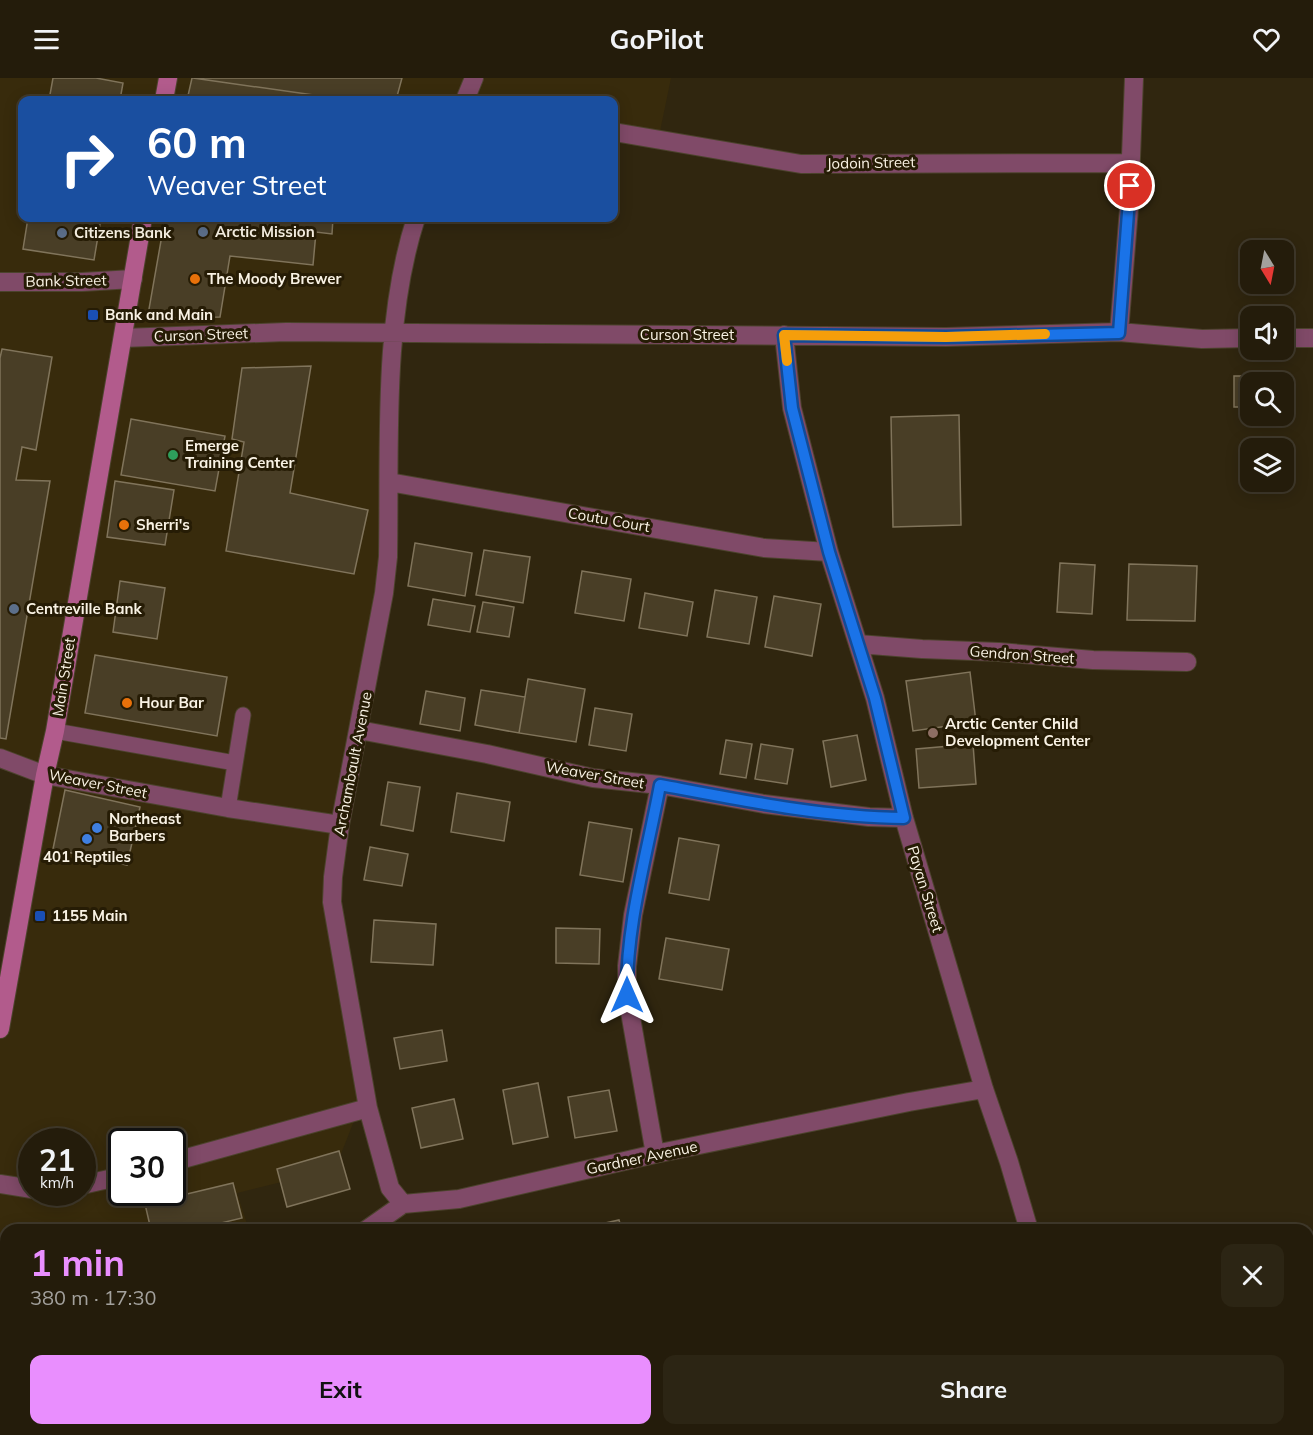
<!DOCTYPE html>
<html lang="en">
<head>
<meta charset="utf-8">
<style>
  :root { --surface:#241c0b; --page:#2c2514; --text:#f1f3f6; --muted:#a3a19d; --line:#413a2c; --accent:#e98efe }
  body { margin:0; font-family:Mulish,sans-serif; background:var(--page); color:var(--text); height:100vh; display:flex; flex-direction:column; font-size:22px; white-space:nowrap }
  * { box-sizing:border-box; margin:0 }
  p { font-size:20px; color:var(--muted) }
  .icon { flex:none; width:33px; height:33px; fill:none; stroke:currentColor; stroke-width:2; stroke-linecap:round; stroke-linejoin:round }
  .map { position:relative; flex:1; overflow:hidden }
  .side { position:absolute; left:0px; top:1146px; width:1314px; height:212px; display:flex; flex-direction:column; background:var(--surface); border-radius:18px 18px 0 0; box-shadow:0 3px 15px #0003,0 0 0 2px var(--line) }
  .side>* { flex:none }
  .banner { position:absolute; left:18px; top:18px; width:600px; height:126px; border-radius:12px; box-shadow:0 3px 15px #0003,0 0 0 2px var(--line); background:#1a4fa0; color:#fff; overflow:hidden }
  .needle { width:39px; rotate:170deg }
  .controls { position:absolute; left:1240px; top:162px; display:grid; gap:12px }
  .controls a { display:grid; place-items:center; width:54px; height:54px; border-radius:12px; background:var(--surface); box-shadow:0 3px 15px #0003,0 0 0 2px var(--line); font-size:30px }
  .speed { position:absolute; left:18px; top:1050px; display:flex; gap:12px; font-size:30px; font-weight:700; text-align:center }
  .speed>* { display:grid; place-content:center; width:78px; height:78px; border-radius:50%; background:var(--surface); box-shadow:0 3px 15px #0003,0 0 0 2px var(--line); line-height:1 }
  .speed small { font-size:15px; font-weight:400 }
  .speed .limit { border:3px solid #111; border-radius:9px; background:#fff; color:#111 }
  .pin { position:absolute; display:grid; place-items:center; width:51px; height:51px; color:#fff; margin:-26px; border:3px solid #fff; border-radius:50%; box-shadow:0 2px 6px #0007 }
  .me { position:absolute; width:66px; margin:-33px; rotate:0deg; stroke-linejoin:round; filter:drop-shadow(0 0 4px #0008) }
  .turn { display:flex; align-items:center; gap:21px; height:126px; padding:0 30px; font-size:27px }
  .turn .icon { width:78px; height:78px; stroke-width:2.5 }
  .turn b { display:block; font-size:42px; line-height:51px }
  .round { display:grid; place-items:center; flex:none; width:63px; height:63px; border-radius:12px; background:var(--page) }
  .overview { display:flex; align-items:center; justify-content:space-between; height:102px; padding:0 30px }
  h1 { font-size:36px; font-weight:700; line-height:45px; color:var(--accent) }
  .cta { display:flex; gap:12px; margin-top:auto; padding:12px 30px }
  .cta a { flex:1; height:69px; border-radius:12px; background:var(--accent); color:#111; font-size:24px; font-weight:700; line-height:69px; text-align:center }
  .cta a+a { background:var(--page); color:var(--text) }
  header { display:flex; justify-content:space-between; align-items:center; height:78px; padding:0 30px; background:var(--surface); font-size:27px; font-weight:700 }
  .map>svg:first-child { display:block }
  .built { fill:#382b0c; fill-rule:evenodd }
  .building { fill:#493e26; stroke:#80745b; stroke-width:1.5 }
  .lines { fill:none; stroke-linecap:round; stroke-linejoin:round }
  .service-casing { stroke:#4c432d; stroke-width:17 }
  .minor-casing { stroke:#4c432d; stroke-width:20 }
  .secondary-casing { stroke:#4c432d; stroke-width:20 }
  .service { stroke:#804a68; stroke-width:15 }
  .minor { stroke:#804a68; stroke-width:18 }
  .secondary { stroke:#b25b8c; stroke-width:18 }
  .route-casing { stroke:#114b97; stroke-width:15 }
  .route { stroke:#1a73e8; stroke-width:10 }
  .slow { stroke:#f59e0b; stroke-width:10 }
  .service-dot { fill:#5c6f8a; stroke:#261c05; stroke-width:2 }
  .food-dot { fill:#e8710a; stroke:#261c05; stroke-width:2 }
  .transit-dot { fill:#1a4fb4; stroke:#261c05; stroke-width:2 }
  .leisure-dot { fill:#2e9e5b; stroke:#261c05; stroke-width:2 }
  .education-dot { fill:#8d6e63; stroke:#261c05; stroke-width:2 }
  .shop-dot { fill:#3f7fe0; stroke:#261c05; stroke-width:2 }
  .labels { text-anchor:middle; stroke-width:6; stroke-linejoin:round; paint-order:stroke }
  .street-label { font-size:15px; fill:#f9f2e4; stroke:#261c05 }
  .poi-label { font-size:15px; font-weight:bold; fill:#f9f2e4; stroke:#261c05; text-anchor:start }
</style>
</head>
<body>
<header><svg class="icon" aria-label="menu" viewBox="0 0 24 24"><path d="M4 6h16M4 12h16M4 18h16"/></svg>GoPilot<svg class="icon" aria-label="heart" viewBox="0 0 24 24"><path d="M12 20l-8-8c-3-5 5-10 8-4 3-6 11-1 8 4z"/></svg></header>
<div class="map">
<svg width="1313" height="1357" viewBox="0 0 1313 1357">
  <rect width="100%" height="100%" fill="#30260f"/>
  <path class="built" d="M0 0H671L658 63 614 55V22H22V140H416L401 205 385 510 331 818 365 1027 354 1043 335 1091 237 1115 249 1152H6V1352H280L282 1357H0V947L45 689 0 678ZM32 1064H82V1114H32ZM122 1064H172V1114H122Z
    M1313 1240V1357H1224L1223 1352H1308V1241Z"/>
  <path class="building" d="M53 0H96L123 5 120 22H49Z
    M192 0H193L349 22H187Z
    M193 0H402L396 22H349Z
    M28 140H101L94 182 23 171Z
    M165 140H333L332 156 316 154 313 187 230 178 220 239 155 240 149 231Z
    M2 271 52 279 36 372 22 369 16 402 50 403 6 661 0 660V280Z
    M311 288 290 415 368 432 354 496 226 473 244 364 232 361 242 290Z
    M1234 298H1272V304H1251V329H1234Z
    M959 337 961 447 893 449 891 339Z
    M131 341 225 358 215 413 121 397Z
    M115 403 174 412 165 467 107 459Z
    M415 465 472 475 465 518 408 508Z
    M484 472 530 479 523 525 476 517Z
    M1060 485 1095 487 1092 536 1057 534Z
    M1129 486 1197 488 1195 543 1127 542Z
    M582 493 631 501 624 543 575 535Z
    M120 503 165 510 157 561 113 554Z
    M715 512 757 519 749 566 707 559Z
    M645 515 693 524 687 558 639 550Z
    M774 518 821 526 812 578 765 569Z
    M433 521 475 528 470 554 428 547Z
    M483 524 514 529 509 559 477 554Z
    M95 577 227 599 217 658 85 635Z
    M970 594 976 644 913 653 906 603Z
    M528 601 585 611 576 664 519 655Z
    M481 612 525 619 519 655 475 647Z
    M426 613 465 620 460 653 420 646Z
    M595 630 632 636 626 673 589 667Z
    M857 657 866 702 831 709 823 663Z
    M726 662 752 666 746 700 720 696Z
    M761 666 793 671 787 706 755 701Z
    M973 666 976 706 919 710 916 671Z
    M388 704 420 709 413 753 381 747Z
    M65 712 140 729 127 787 53 771Z
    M457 715 510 724 504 763 451 754Z
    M589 744 632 751 623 804 580 797Z
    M679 760 719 767 709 822 669 815Z
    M370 769 408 776 402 808 364 802Z
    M374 842 436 846 433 887 371 884Z
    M556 850 600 851 599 886 556 885Z
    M666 860 729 871 722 912 659 901Z
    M442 952 447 983 400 991 394 960Z
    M538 1005 548 1059 513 1066 503 1012Z
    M609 1012 617 1053 575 1060 568 1019Z
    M454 1021 463 1061 421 1070 412 1030Z
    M339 1073 350 1111 287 1129 277 1091Z
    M233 1105 242 1140 192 1152H151L145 1126Z
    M619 1142 622 1152H574Z
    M326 1352H391L393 1357H328Z
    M502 1352H583L585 1357H492L491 1355Z"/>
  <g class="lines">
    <g class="service-casing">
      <path id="service" d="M55 653 235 685
        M228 730 243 637
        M90 1352V1357
        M184 1352 185 1357"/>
    </g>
    <g class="minor-casing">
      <path id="minor" d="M465 22 474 0
        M614 54 801 86 1131 85
        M416 140C382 244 390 369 388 479L384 515 340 747 333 799 332 824 368 1030 390 1110 403 1126 459 1121 655 1076 909 1024 984 1011
        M0 204H82L133 201
        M1119 254 1129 131 1134 0
        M784 257 792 330 829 474 875 620 904 740 984 1011 1009 1084 1029 1152
        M123 260 286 254 946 259 1119 254 1202 261 1251 260
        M1284 260H1313
        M389 404 764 470 829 474
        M858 566 922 571 999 574 1093 582 1187 584
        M359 652 487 676 593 700 660 707 764 726 869 739 904 740
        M0 680 45 697 228 730 340 747
        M655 1076 627 917V888L633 837 660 707
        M172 1084 368 1030
        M0 1106 32 1111
        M82 1107 122 1098
        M366 1152 403 1126
        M1308 1240 1313 1239
        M1086 1352 1088 1357"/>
    </g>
    <g class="secondary-casing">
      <path id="secondary" d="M164 22 168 0
        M0 951 45 697 55 653C84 482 113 311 143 140"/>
    </g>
    <use href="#service" class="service"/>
    <use href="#minor" class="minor"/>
    <use href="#secondary" class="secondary"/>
  </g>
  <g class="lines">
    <g class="route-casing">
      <path id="route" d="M627 917C626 846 647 777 660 707 740 722 822 739 904 740L875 620 829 474 792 330 784 257 946 259 1119 255 1130 108"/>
    </g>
    <use href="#route" class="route"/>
    <path class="slow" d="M787 283 784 257 946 259 1045 256"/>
  </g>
  <g class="service-dot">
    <circle cx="203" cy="154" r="6"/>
    <circle cx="62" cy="155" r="6"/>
    <circle cx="14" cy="531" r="6"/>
  </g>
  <g class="food-dot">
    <circle cx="195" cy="201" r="6"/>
    <circle cx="124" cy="447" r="6"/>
    <circle cx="127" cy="625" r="6"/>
  </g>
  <g class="transit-dot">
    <rect x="87" y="231" width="12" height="12" rx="3"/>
    <rect x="34" y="832" width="12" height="12" rx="3"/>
  </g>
  <circle class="leisure-dot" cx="173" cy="377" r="6"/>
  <circle class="education-dot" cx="933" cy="655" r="6"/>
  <g class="shop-dot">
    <circle cx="97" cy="750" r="6"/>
    <circle cx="87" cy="761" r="6"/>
  </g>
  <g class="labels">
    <g class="street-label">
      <text transform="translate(871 85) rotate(-1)" y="5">Jodoin Street</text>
      <text transform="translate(66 203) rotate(-1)" y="5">Bank Street</text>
      <text transform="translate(201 257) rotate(-2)" y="5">Curson Street</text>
      <text x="687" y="262">Curson Street</text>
      <text transform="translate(609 442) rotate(10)" y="5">Coutu Court</text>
      <text transform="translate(1022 577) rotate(4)" y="5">Gendron Street</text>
      <text transform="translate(64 599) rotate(-81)" y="5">Main Street</text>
      <text transform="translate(353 686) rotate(-79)" y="5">Archambault Avenue</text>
      <text transform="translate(595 697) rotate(10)" y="5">Weaver Street</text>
      <text transform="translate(98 706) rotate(11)" y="5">Weaver Street</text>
      <text transform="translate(925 811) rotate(73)" y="5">Payan Street</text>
      <text transform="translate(642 1080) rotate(-12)" y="5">Gardner Avenue</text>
    </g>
    <g class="poi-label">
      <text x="215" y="159">Arctic Mission</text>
      <text x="74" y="160">Citizens Bank</text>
      <text x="207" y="206">The Moody Brewer</text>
      <text x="105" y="242">Bank and Main</text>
      <text x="185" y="373">Emerge<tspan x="185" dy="17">Training Center</tspan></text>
      <text x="136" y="452">Sherri's</text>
      <text x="26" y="536">Centreville Bank</text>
      <text x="139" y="630">Hour Bar</text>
      <text x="945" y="651">Arctic Center Child<tspan x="945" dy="17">Development Center</tspan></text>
      <text x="109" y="746">Northeast<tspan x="109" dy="17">Barbers</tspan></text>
      <text x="87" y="784" text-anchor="middle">401 Reptiles</text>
      <text x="52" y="843">1155 Main</text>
    </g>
  </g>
</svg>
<div class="controls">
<a><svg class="needle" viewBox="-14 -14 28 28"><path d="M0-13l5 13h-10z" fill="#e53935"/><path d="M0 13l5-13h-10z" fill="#a3a19d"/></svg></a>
<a><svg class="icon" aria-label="sound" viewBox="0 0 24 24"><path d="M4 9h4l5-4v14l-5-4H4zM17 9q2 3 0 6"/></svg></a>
<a><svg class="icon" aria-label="search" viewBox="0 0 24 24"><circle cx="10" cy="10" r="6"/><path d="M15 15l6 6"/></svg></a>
<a><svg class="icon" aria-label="layers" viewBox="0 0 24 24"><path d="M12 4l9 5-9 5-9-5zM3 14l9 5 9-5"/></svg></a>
</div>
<div class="speed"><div>21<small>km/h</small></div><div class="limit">30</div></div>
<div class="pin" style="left:1130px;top:108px;background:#d93025"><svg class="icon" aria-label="arrive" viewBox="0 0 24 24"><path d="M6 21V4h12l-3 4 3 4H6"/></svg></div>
<svg class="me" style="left:627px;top:917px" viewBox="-20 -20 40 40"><path d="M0-17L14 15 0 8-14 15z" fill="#1a73e8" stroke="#fff" stroke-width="4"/></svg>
<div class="banner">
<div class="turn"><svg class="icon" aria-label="right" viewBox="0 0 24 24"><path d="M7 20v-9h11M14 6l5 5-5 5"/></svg><div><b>60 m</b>Weaver Street</div></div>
</div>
<section class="side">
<div class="overview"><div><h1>1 min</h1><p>380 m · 17:30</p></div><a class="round"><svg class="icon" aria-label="close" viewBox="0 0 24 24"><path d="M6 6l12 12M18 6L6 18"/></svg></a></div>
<div class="cta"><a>Exit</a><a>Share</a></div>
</section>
</div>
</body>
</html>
